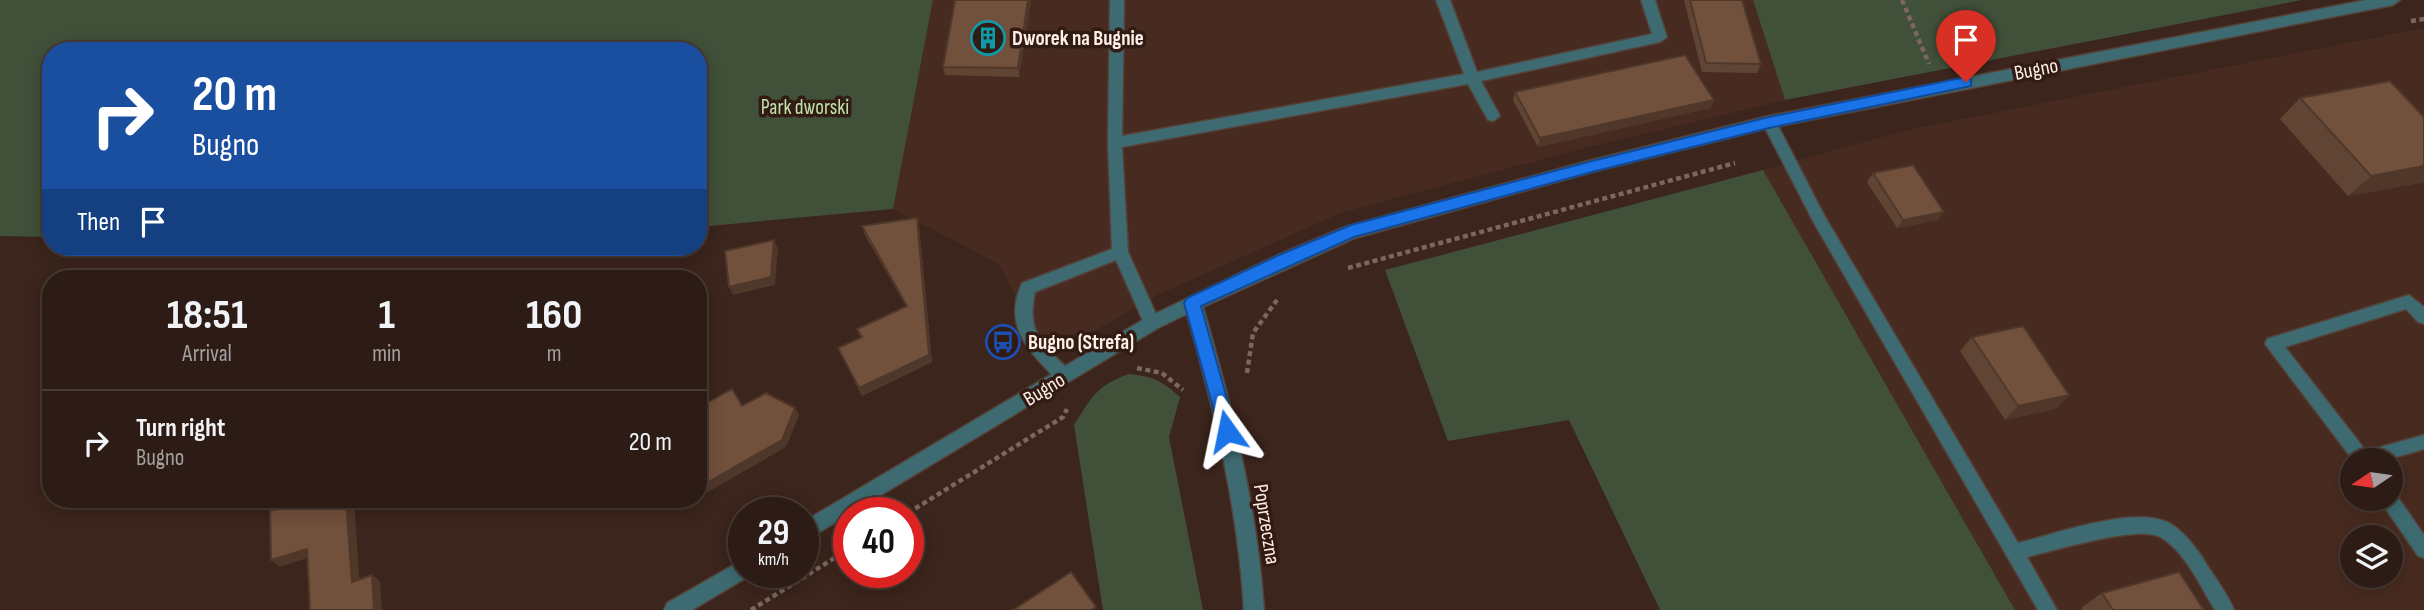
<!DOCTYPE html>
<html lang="en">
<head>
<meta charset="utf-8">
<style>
  :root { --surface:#2c1c15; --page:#34251e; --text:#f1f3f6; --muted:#a6a1a0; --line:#483a34 }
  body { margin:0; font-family:"Sofia Sans Condensed",sans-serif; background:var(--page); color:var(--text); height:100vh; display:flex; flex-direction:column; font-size:26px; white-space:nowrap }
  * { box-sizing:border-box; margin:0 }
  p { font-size:23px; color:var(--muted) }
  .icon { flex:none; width:38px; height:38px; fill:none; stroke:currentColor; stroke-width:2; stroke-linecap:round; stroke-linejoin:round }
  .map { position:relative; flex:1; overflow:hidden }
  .details { position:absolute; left:42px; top:270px; width:665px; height:238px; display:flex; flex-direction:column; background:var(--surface); border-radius:28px; box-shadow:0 4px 18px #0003,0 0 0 2px var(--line) }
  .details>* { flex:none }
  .guide { position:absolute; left:42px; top:42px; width:665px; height:214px; border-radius:28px; box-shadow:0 4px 18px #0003,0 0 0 2px var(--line); background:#1a4fa0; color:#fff; overflow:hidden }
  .needle { width:46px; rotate:257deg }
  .controls { position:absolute; left:2340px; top:448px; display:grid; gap:14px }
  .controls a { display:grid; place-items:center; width:63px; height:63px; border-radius:50%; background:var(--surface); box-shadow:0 4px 18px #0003,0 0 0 2px var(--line); font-size:35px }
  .speed { position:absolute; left:728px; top:497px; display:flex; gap:14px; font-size:35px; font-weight:700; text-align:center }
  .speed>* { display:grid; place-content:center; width:91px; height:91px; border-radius:50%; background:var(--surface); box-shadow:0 4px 18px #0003,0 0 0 2px var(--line); line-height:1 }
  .speed small { font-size:18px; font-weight:400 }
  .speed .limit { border:10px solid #d22; background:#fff; color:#111 }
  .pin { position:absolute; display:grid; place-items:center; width:60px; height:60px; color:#fff; margin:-72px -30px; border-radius:50% 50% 50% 0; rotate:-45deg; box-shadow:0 0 7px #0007 }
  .pin .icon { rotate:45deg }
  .me { position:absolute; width:77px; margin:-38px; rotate:348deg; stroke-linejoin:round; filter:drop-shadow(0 0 5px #0008) }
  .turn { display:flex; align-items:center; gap:24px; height:147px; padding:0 35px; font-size:32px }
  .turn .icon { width:91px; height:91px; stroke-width:2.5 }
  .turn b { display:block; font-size:49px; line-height:60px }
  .then { display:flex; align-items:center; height:66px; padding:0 35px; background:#0003; gap:14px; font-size:26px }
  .eta { display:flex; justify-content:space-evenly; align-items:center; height:119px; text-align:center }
  .eta b { font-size:42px; font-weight:700; line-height:49px }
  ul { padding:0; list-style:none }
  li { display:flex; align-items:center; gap:21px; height:105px; padding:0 35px; border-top:2px solid var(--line) }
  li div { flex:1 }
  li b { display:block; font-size:26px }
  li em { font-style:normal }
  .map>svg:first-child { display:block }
  .built { fill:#482b20; fill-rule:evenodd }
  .green { fill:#415039 }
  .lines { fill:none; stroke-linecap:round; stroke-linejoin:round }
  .service-casing { stroke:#564139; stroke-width:3 }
  .tertiary-casing { stroke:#564139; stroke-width:3 }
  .path { stroke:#7b675f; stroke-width:4.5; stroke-dasharray:5 3.5; stroke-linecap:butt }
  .service { fill:#3d6b71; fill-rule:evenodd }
  .tertiary { fill:#3d6b71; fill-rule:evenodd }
  .wall { fill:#614534 }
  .shaded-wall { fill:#4f382a }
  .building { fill:#71503c; stroke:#4f382a; stroke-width:2 }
  .route { fill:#1a73e8; stroke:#114b97; stroke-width:2 }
  .labels { text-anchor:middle; stroke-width:7; stroke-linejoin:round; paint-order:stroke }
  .poi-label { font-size:21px; font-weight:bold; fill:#ffefe9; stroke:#311b13; text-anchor:start }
  .street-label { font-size:21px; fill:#ffefe9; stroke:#311b13 }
  .park-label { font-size:21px; fill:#bfe3ab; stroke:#311b13 }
</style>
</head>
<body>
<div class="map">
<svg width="2424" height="610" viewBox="0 0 2424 610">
  <rect width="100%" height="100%" fill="#3b251c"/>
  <path class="built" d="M933 0H1753L1785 100 1581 149 1340 213 1153 297 1049 358 999 264 893 209Z
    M2424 28V610H2015L1763 170 1912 129ZM2352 460H2390V499H2352ZM2352 537H2390V576H2352Z"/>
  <path class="green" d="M0 0H933L893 209 698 227V51H51V237L0 236Z
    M1753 0H2302L1785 100Z
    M1763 170 2015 610H1660L1569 420 1448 441 1385 270Z
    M1129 374C1153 376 1162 381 1180 397L1169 437 1203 610H1103L1074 425C1091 398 1097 385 1129 374Z"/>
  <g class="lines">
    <g class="service-casing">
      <path id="service" d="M1110 0H1124L1122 136 1464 74 1436 0H1450L1477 72 1652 34 1641 0H1655L1667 37 1660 42 1481 81 1500 116 1493 121 1488 120 1468 84 1122 147 1128 252 1160 323 1158 328H1146L1116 260 1035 292C1026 334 1043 344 1070 371L1072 376 1070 381 1064 383 1058 381C1030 352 1002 327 1022 283L1112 249 1108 143Z
        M1769 117 1774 118 1824 215 2018 543C2055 534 2137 504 2171 524 2187 534 2199 552 2209 568 2218 582 2228 595 2234 610H2215C2200 586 2185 551 2160 537 2138 525 2053 551 2027 557L2057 610H2038L1814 223 1762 122Z
        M2409 295 2424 307V324L2418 322 2406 309 2285 347 2366 451 2424 435V449L2387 460H2353L2265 344 2267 339 2273 337Z
        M2390 492 2395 493 2424 535V558L2418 556 2383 505 2380 499H2390Z"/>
    </g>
    <g class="tertiary-casing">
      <path id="tertiary" d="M2366 0H2400L2393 5 1769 128 1592 172 1355 238 1203 307C1232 407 1257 506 1264 610H1244C1238 509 1215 412 1187 314L1158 328 803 542V522L1146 318 1278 255 1345 227 1592 160 1769 116Z
        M744 559V572H752L751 575 692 610H664L667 603Z"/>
    </g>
    <path class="path" d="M1902 0 1929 64
      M2411 21 2424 19
      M1348 268 1735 163
      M1137 368 1162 373 1183 390
      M1247 373 1253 333 1277 300
      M908 513 1063 417 1067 409
      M751 610 849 549"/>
    <use href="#service" class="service"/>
    <use href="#tertiary" class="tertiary"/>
  </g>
  <path class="wall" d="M955 0H1031L1019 77 945 75 943 67Z
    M1684 0H1742L1761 64 1757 73 1702 72Z
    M1515 92 1714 100 1710 108 1538 147 1513 100Z
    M2300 98 2424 117V182L2348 196 2280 119Z
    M1873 173 1938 220 1897 228 1867 182Z
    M917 218 919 226 932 362 862 396 838 348 861 338 857 329 906 306 865 235 862 226Z
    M1972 337 2069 395 2055 409 2005 420 1960 351Z
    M2102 593 2204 610H2083L2081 608Z"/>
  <path class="shaded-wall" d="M1028 0H1031L1019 77 1018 68Z
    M1714 100 1710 108 1538 147 1540 138Z
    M2424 166V182L2348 196 2371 176Z
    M1944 212 1938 220 1897 228 1903 220Z
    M917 218 919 226 932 362 862 396 859 388 929 355Z
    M774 240 778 248 775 285 733 295 729 287Z
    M2069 395 2055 409 2005 420 2018 406Z
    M795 408 799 415 786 447 708 492 703 485Z
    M346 499H354L360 588 352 582Z
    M307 549 316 555 280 567 271 560Z
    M372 575 380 581 382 610H374Z"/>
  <path class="building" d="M955 0H1028L1018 68 943 67Z
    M1690 0H1742L1761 64 1706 63Z
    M1685 55 1714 100 1540 138 1515 92Z
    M2390 81 2424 117V166L2371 176 2300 98Z
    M1913 165 1944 212 1903 220 1873 173Z
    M917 218 929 355 859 388 838 348 862 337 857 329 907 306 862 226Z
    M774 240 771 277 729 287 725 251Z
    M2023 326 2069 395 2018 406 1972 337Z
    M732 389 742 406 766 393 795 408 782 440 703 485 698 476V430L702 428 698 422V408Z
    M309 499H346L352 582 372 575 374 610H310L307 549 271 560 270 511Z
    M1071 572 1096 607 1091 610H1013Z
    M2179 572 2204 610H2113L2102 593Z"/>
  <path class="route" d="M1966 77 1971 79V86L1769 128 1592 172 1354 237 1201 306 1236 431 1233 436 1227 438 1221 436 1184 303 1187 298 1279 255 1351 225 1592 161 1769 117Z"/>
  <defs>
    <g id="building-ring" transform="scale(1.75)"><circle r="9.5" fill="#311b13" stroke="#0f9aa8" stroke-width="1.5"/><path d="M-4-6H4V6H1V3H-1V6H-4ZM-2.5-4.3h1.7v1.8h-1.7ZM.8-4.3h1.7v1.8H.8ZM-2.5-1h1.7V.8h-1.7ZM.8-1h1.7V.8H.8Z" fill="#0f9aa8"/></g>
    <g id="bus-ring" transform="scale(1.75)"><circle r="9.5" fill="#311b13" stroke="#1a4fb4" stroke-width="1.5"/><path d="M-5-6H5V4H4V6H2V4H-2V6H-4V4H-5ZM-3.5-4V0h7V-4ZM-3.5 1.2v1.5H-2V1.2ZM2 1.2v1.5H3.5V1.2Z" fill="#1a4fb4"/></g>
  </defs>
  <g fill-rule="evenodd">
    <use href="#building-ring" x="988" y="38"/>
    <use href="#bus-ring" x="1003" y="342"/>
  </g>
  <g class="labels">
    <g class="poi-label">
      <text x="1012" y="45">Dworek na Bugnie</text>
      <text x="1028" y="349">Bugno (Strefa)</text>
    </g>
    <g class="street-label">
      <text transform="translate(2036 69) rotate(-11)" y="7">Bugno</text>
      <text transform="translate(1044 389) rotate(-31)" y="7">Bugno</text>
      <text transform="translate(1267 524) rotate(81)" y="7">Poprzeczna</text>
    </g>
    <g class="park-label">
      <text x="805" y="114">Park dworski</text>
    </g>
  </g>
</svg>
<div class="controls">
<a><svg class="needle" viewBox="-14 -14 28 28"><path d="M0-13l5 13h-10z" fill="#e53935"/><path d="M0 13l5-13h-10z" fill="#a6a1a0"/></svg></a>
<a><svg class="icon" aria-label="layers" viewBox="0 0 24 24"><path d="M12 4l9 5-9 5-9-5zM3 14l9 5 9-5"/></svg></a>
</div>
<div class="speed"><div>29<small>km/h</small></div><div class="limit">40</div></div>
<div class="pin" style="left:1966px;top:82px;background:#d93025"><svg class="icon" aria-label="arrive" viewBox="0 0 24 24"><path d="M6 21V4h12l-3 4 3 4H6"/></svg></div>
<svg class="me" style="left:1227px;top:431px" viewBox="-20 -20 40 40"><path d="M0-17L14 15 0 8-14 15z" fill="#1a73e8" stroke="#fff" stroke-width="4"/></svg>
<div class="guide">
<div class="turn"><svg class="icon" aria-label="right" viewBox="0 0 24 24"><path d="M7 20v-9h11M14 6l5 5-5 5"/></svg><div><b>20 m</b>Bugno</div></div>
<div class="then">Then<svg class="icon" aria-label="arrive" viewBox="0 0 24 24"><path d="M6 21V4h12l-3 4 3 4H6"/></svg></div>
</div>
<section class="details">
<div class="eta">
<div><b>18:51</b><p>Arrival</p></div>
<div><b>1</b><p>min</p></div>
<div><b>160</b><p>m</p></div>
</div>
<ul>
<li><svg class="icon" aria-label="right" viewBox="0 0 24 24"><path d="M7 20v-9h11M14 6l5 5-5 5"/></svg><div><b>Turn right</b><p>Bugno</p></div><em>20 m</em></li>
</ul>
</section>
</div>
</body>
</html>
